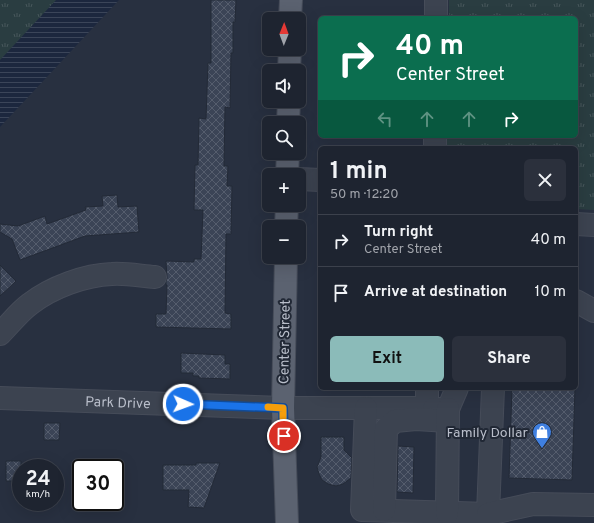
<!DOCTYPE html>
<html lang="en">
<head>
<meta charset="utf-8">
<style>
  :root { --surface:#1e2430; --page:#2b303c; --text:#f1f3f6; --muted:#a1a4ab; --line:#3c414c; --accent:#8bbbb9 }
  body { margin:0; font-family:Overpass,sans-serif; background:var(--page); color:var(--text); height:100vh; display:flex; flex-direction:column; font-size:15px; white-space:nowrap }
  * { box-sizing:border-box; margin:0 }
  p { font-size:13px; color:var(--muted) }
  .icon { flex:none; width:22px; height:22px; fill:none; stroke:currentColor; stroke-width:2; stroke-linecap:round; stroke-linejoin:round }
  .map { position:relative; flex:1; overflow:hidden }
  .details { position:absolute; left:318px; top:146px; width:260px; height:244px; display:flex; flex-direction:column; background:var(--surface); border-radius:6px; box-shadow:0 4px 16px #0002,0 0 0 1px var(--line) }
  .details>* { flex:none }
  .guide { position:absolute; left:318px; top:16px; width:260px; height:122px; border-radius:6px; box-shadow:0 4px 16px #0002,0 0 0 1px var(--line); background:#0b6e4f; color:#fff; overflow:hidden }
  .needle { width:26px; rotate:1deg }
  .controls { position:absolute; left:262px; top:12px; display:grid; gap:8px }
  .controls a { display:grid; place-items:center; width:44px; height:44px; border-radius:6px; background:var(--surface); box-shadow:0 4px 16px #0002,0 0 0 1px var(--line); font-size:20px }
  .speed { position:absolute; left:12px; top:459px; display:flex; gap:8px; font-size:20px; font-weight:700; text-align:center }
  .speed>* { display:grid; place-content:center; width:52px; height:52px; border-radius:50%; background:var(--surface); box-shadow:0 4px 16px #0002,0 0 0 1px var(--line); line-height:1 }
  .speed small { font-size:10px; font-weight:400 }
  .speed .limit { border:2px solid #111; border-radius:6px; background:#fff; color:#111 }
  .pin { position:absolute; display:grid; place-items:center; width:34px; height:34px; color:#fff; margin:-17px; border:2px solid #fff; border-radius:50%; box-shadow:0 1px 4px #0007 }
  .me { position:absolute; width:44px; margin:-22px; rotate:92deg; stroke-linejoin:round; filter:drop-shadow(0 0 3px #0008) }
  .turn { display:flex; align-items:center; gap:14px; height:84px; padding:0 12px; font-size:18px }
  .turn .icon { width:52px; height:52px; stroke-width:2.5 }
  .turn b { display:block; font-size:28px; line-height:34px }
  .lanes { display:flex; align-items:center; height:38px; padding:0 12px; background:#0003; justify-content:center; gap:20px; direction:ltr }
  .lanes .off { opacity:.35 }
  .round { display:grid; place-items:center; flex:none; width:42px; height:42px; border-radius:6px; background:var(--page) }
  .head { display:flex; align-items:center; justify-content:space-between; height:68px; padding:0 12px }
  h1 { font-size:24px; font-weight:700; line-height:30px }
  .action { display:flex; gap:8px; margin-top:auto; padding:8px 12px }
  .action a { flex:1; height:46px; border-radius:6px; background:var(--accent); color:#111; font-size:16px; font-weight:700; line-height:46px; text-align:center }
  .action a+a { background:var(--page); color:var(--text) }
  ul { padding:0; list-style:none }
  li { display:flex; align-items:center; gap:12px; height:52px; padding:0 12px; border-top:1px solid var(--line) }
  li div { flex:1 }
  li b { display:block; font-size:15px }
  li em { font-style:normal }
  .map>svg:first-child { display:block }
  .park { fill:url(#park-tufts) }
  .water { fill:url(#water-rules) }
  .building { fill:url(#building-cross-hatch); stroke:#232a37 }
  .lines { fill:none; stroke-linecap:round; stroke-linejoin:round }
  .minor-casing { stroke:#464c59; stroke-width:24 }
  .major-casing { stroke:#464c59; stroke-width:24 }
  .minor { stroke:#3c4350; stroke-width:22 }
  .major { stroke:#5b6270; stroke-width:22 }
  .route-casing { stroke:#114b97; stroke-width:10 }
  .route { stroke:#1a73e8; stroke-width:7 }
  .slow { stroke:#f59e0b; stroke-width:7 }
  .labels { text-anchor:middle; stroke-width:4; stroke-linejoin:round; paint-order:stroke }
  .street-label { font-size:14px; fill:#b9beca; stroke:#212835 }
  .poi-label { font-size:14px; fill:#b9beca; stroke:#212835; text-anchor:end }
</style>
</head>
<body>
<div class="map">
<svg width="594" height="523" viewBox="0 0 594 523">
  <defs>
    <pattern id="park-tufts" width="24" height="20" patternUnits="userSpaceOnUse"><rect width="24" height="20" fill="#2a3d41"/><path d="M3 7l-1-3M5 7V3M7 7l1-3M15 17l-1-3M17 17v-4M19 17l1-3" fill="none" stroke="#47575b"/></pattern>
    <pattern id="water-rules" width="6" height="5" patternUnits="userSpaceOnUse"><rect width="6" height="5" fill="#1c273e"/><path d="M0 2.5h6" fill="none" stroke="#3b4559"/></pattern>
    <pattern id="building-cross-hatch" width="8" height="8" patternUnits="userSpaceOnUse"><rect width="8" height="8" fill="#3b4456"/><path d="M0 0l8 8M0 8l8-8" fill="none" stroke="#555d6d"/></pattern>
  </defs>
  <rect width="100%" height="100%" fill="#283040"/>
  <path class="park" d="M0 0H69L0 71Z
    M449 0H594V210L576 209V148H446L447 136H576V18H449Z"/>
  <path class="water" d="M56 0H119L0 127V60Z"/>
  <path class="building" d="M211 0H236L235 22H233V53H231L230 108 225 107 224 166H228L227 186H232L231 234H226L225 313 231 314V329L156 327V314H166L167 285H166V282L167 278 166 261 194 262V259H201L203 210H194L195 165H198L199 118 206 119 208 63H211Z
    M117 195 118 207 137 206 139 232 85 236 20 260 12 239 0 232V224L18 226 45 216 47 224 86 210 85 207 103 206 102 196Z
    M0 265 16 281 0 296Z
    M181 353 225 355V364H230V379L199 378V376H193V373H181Z
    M512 388H575L572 480 509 478Z
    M44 423H60L59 440H44Z
    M321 437H344V450L352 458 351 478 343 484 336 486 328 484 322 480 319 474 317 467 321 457Z
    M398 446 414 447 413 493 397 492Z
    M6 461H21V481H6Z
    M196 463H220L204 508 188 507 189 490H163V465H196Z"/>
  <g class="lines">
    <g class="minor-casing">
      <g id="minor">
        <path d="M436 18V0"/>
        <path d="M435 148V136"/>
        <path d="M299 179 320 180"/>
        <path d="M576 224 594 225"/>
        <path d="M576 301 594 311"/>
        <path d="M0 334C10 324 19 312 30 304 52 287 85 275 112 274 126 273 141 276 155 277"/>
        <path id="s1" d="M0 398 283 408H427V388"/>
        <path d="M366 408 362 510 488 514 493 388"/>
        <path d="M434 409H448L457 388"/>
        <path d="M384 510 386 429 395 421 416 419 448 421"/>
        <path d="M447 513 448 409"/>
        <path d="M488 523V514L533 504 594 505"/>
      </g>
    </g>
    <g class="major-casing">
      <path id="major" d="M290 19 291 0
        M289 71 290 49
        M288 123 289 101
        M287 175 288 153
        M286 227 287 205
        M286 257 283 408 287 523"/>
    </g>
    <use href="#minor" class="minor"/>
    <use href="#major" class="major"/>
  </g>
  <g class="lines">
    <g class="route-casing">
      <path id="route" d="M183 404 283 408 284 436"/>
    </g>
    <use href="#route" class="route"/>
    <path class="slow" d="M268 407 283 408V418"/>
  </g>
  <defs>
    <g id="shop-pin" transform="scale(1)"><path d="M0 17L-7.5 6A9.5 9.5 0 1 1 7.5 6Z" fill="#3f7fe0" stroke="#212835"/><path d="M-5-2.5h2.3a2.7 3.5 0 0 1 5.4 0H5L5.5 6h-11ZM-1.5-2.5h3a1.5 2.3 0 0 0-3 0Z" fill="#fff"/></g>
  </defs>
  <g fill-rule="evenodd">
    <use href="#shop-pin" x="542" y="432"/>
  </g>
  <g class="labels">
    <g class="street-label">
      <text transform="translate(284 342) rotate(-89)" y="5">Center Street</text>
      <text dy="5" stroke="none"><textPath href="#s1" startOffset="118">Park Drive</textPath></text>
    </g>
    <g class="poi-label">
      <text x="528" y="437">Family Dollar</text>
    </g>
  </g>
</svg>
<div class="controls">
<a><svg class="needle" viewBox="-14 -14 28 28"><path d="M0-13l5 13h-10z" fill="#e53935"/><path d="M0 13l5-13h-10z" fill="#a1a4ab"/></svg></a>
<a><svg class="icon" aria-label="sound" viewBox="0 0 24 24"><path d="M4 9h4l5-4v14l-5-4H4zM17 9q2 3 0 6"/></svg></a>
<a><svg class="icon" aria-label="search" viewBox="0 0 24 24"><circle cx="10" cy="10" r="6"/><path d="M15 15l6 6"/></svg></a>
<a>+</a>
<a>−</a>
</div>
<div class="speed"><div>24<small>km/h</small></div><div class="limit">30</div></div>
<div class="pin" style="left:284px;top:436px;background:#d93025"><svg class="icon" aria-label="arrive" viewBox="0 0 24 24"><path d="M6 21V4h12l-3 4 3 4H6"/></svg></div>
<svg class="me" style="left:183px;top:404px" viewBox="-20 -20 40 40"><circle r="17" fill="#1a73e8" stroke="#fff" stroke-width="3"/><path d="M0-11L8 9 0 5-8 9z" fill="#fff"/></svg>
<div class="guide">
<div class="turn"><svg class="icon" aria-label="right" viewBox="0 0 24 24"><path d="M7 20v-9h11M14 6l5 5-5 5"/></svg><div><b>40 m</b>Center Street</div></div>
<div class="lanes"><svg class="icon off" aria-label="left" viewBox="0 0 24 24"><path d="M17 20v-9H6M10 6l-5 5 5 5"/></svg><svg class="icon off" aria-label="ahead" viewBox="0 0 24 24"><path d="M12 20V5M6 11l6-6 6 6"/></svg><svg class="icon off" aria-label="ahead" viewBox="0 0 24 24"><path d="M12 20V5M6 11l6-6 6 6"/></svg><svg class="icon" aria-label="right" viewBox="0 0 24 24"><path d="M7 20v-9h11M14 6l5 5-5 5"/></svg></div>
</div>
<section class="details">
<div class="head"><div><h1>1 min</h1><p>50 m · 12:20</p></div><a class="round"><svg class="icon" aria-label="close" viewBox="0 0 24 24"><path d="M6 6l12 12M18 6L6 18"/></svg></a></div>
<ul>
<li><svg class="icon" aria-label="right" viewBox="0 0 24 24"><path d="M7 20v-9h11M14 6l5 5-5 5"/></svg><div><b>Turn right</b><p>Center Street</p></div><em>40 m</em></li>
<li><svg class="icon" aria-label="arrive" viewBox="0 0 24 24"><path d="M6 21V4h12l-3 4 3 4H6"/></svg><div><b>Arrive at destination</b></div><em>10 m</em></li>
</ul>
<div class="action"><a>Exit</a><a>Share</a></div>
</section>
</div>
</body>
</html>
